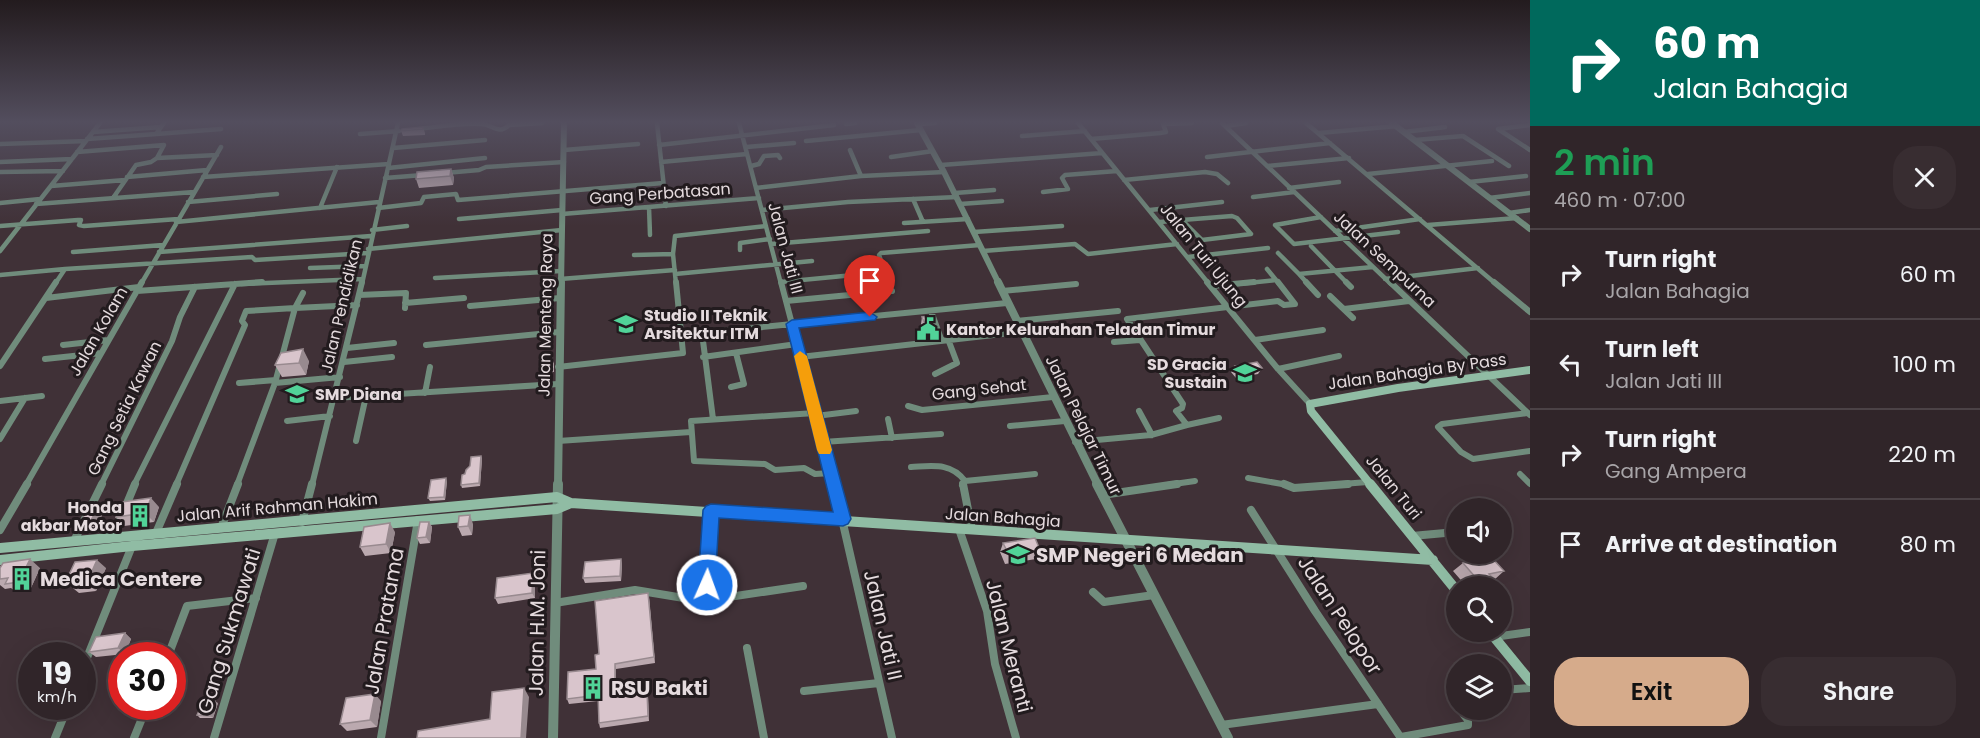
<!DOCTYPE html>
<html lang="en">
<head>
<meta charset="utf-8">
<style>
  :root { --surface:#302529; --page:#382d31; --text:#f1f3f6; --muted:#a8a5a8; --line:#4b4246; --accent:#d6ab8b }
  body { margin:0; font-family:Poppins,sans-serif; background:var(--page); color:var(--text); height:100vh; display:flex; flex-direction:column; font-size:22px; white-space:nowrap }
  * { box-sizing:border-box; margin:0 }
  p { font-size:20px; color:var(--muted) }
  .icon { flex:none; width:33px; height:33px; fill:none; stroke:currentColor; stroke-width:2; stroke-linecap:round; stroke-linejoin:round }
  .map { position:relative; flex:1; overflow:hidden }
  .sheet { display:flex; flex-direction:column; background:var(--surface); width:450px }
  .sheet>* { flex:none }
  .hud { background:#00695c; color:#fff; overflow:hidden }
  .fabs { position:absolute; left:1446px; top:498px; display:grid; gap:12px }
  .fabs a { display:grid; place-items:center; width:66px; height:66px; border-radius:50%; background:var(--surface); box-shadow:0 6px 24px #0002,0 0 0 2px var(--line); font-size:30px }
  .speed { position:absolute; left:18px; top:642px; display:flex; gap:12px; font-size:30px; font-weight:700; text-align:center }
  .speed>* { display:grid; place-content:center; width:78px; height:78px; border-radius:50%; background:var(--surface); box-shadow:0 6px 24px #0002,0 0 0 2px var(--line); line-height:1 }
  .speed small { font-size:15px; font-weight:400 }
  .speed .limit { border:9px solid #d22; background:#fff; color:#111 }
  .pin { position:absolute; display:grid; place-items:center; width:51px; height:51px; color:#fff; margin:-62px -26px; border-radius:50% 50% 50% 0; rotate:-45deg; box-shadow:0 0 6px #0007 }
  .pin .icon { rotate:45deg }
  .me { position:absolute; width:66px; margin:-33px; rotate:2deg; stroke-linejoin:round; filter:drop-shadow(0 0 4px #0008) }
  .turn { display:flex; align-items:center; gap:21px; height:126px; padding:0 24px; font-size:27px }
  .turn .icon { width:78px; height:78px; stroke-width:2.5 }
  .turn b { display:block; font-size:42px; line-height:51px }
  .round { display:grid; place-items:center; flex:none; width:63px; height:63px; border-radius:24px; background:var(--page) }
  .head { display:flex; align-items:center; justify-content:space-between; height:102px; padding:0 24px }
  h1 { font-size:36px; font-weight:600; line-height:45px; color:#1e9e55 }
  .button { display:flex; gap:12px; margin-top:auto; padding:12px 24px }
  .button a { flex:1; height:69px; border-radius:24px; background:var(--accent); color:#111; font-size:24px; font-weight:600; line-height:69px; text-align:center }
  .button a+a { background:var(--page); color:var(--text) }
  ul { padding:0; list-style:none }
  li { display:flex; align-items:center; gap:18px; height:90px; padding:0 24px; border-top:2px solid var(--line) }
  li div { flex:1 }
  li b { display:block; font-size:22px }
  li em { font-style:normal }
  main { display:flex; flex:1; min-height:0 }
  .map>svg:first-child { display:block }
  .lines { fill:none; stroke-linecap:round; stroke-linejoin:round }
  .minor-far2 { stroke:#708c7c; stroke-width:4.5 }
  .minor-far1 { stroke:#708c7c; stroke-width:6 }
  .minor { stroke:#708c7c; stroke-width:8 }
  .tertiary-far2 { stroke:#708c7c; stroke-width:6 }
  .tertiary-far1 { stroke:#708c7c; stroke-width:8 }
  .tertiary { stroke:#708c7c; stroke-width:10 }
  .secondary-far1 { stroke:#90bca4; stroke-width:8 }
  .secondary { stroke:#90bca4; stroke-width:10 }
  .wall { fill:#bba9af }
  .shaded-wall { fill:#988a8f }
  .building { fill:#d9c5cc; stroke:#988a8f; stroke-width:1.5 }
  .route { fill:#1a73e8; stroke:#114b97; stroke-width:1.5 }
  .slow { fill:#f59e0b }
  .labels { text-anchor:middle; stroke-width:6; stroke-linejoin:round; paint-order:stroke }
  .street-label { font-size:16px; fill:#e5dbde; stroke:#221b1e }
  .poi-label { font-size:16px; font-weight:bold; fill:#e5dbde; stroke:#221b1e; text-anchor:start }
  .near-poi-label { font-size:20px; font-weight:bold; fill:#e5dbde; stroke:#221b1e; text-anchor:start }
  .near-street-label { font-size:20px; fill:#e5dbde; stroke:#221b1e }
</style>
</head>
<body>
<main>
<div class="map">
<svg width="1530" height="738" viewBox="0 0 1530 738">
  <rect width="100%" height="100%" fill="#403137"/>
  <g class="lines">
    <path class="minor-far2" d="M164 123 156 134 221 129
      M657 123 666 206
      M739 123 781 284
      M1078 123 1209 284
      M1222 123 1391 284
      M1306 123 1496 284
      M846 124 855 123
      M918 124 935 123
      M1530 125 1498 129 1530 150
      M1226 126 1246 123
      M418 129C438 127 462 122 482 124 493 125 499 135 509 125L542 123
      M93 132 161 127
      M1404 132 1445 127
      M1319 133 1397 126
      M360 134 399 131
      M1022 136 1085 131
      M87 139 156 134
      M1091 139 1160 133 1166 132 1163 124 1192 123
      M1415 140 1463 136 1509 166
      M806 141 921 130
      M0 144 86 141
      M659 145 834 125
      M746 147 794 143
      M393 148 485 140
      M564 150 638 144
      M850 150 861 176
      M77 152 164 145 157 158 217 155
      M891 157 933 151
      M1207 157 1330 143
      M0 162 72 159
      M661 162 747 154
      M941 165 1102 153
      M751 166 759 164 764 156 778 155 780 158
      M1267 166 1349 158
      M388 168 485 158
      M0 172 63 171
      M445 173 479 170 486 167 564 162
      M1368 174 1492 161
      M127 177 207 170
      M203 177 389 164
      M385 178 423 175
      M1124 180 1205 172 1217 174 1228 183
      M1469 182 1526 176
      M51 186 125 180
      M756 188 861 176 944 172
      M1289 188 1339 182
      M1043 192 1068 189 1062 178 1065 175 1117 171
      M955 193 994 190
      M1253 197 1294 192
      M113 198 136 165 151 162 157 158
      M1489 198 1530 193
      M913 199 923 222
      M188 202 277 194
      M0 203 40 199
      M36 204 194 192
      M960 204 1002 201
      M649 207 650 235
      M320 208 337 167
      M378 208 421 203 424 197 456 194 458 200 663 183
      M762 210 848 202 957 197
      M1150 210 1222 202
      M1509 213 1530 210
      M562 214 759 198
      M1232 216 1237 218 1251 234 1202 240 1182 220Z
      M1321 217 1275 225 1294 244 1398 232
      M459 219 562 210
      M176 222 379 202
      M1160 222 1182 220
      M904 223 968 219
      M1428 225 1517 218
      M0 226 78 220H81L79 225 84 226 178 219
      M372 230 407 226
      M1335 231 1420 219
      M974 232 1062 226
      M771 244 928 231
      M1311 246 1348 284
      M368 249 562 230
      M740 250V243L770 239
      M0 251 100 123
      M983 251 1075 244 1088 254 1177 244
      M73 252 163 245
      M159 252 371 236
      M1278 253 1299 274 1373 267
      M634 255 673 254
      M1188 257 1268 248
      M310 268 365 266
      M675 274 812 261
      M1299 274 1308 284
      M0 275 65 269
      M435 278 561 271
      M560 279 675 270
      M1385 279 1478 268
      M1276 280 1279 284
      M781 282 885 272 879 255 881 253 980 245
      M55 284 65 269 252 257 255 260 367 253
      M141 284 221 147
      M241 284 363 279
      M362 284 398 123
      M676 284 673 254 675 236 766 226
      M1238 284 1276 280 1267 269"/>
    <path class="minor-far1" d="M781 282 834 485
      M1207 282 1278 369 1310 404
      M1306 282 1318 295
      M1346 282 1351 287
      M1390 282 1530 415
      M1494 282 1530 312
      M1212 286 1254 282
      M137 291 262 282
      M1002 291 1076 284
      M359 295 406 293 405 308
      M1330 296 1353 318
      M46 298 139 287
      M786 301 892 291
      M405 303 464 298
      M470 306 560 298
      M1344 309 1409 301
      M931 311 941 339
      M1016 321 1118 311
      M1255 340 1323 330
      M1114 342 1140 340
      M63 345 108 340
      M426 345 559 332
      M347 348 394 343
      M703 357 797 344
      M800 357 1021 332
      M45 359 101 353
      M344 362 392 357
      M0 366 56 282
      M558 367 683 353 676 282
      M1278 369 1339 356
      M935 374 957 363 948 339
      M239 383 276 380
      M275 383 340 377
      M731 387 744 384 736 353
      M425 393 430 367
      M334 398 558 384
      M0 401 42 396
      M908 406 922 410 1053 397
      M1139 411 1152 435
      M815 413 691 421 694 461 765 464 775 470 804 468 815 474 831 473
      M1528 413 1442 424 1438 427 1461 452 1473 459 1530 451
      M816 416 856 411
      M713 419 702 333 1007 303
      M888 419 892 438
      M287 421 330 416
      M1187 425 1219 418
      M1010 426 1065 421
      M0 439 25 398
      M356 441 366 396
      M558 441 691 432
      M823 442 941 434
      M1075 442 1151 435 1187 425 1176 411 1182 408 1183 404 1127 319 1278 301 1284 305 1295 304 1278 282
      M911 467C932 466 951 462 965 481
      M1520 474 1530 484
      M1248 478 1288 485
      M26 485 142 282
      M101 485 172 341 180 317 195 287
      M134 485 235 284
      M176 485 245 325 242 321 246 311 295 308 303 293
      M237 485 275 383 295 308 357 305
      M312 485 362 282
      M962 485 965 481 1035 474
      M1167 485 1195 481
      M1329 485 1368 482"/>
    <path class="minor" d="M834 484 892 738
      M963 484 972 530
      M1284 484 1294 488 1348 484
      M1102 495 1177 484
      M1251 510 1315 611 1401 738
      M302 522 312 484
      M221 528 238 484
      M959 529 987 611 995 664 1016 738
      M0 530 27 484
      M156 533 177 484
      M1412 536 1456 532
      M113 537 135 484
      M74 541 102 484
      M707 585 711 511
      M1093 592 1104 602 1154 595
      M555 603 635 590 702 601 803 586
      M1494 637 1530 632
      M747 648 764 738
      M168 656 187 606 256 598
      M82 670 132 546
      M1502 690 1530 688
      M804 691 879 683
      M1456 693H1449L1456 705
      M1221 725 1378 704
      M1401 737 1468 725V720L1460 710
      M55 738 68 706
      M134 738 147 706
      M214 738 275 533
      M381 738 418 520"/>
    <path class="tertiary-far2" d="M917 123 944 172 999 284
      M1392 123 1530 229
      M561 284 564 123"/>
    <path class="tertiary-far1" d="M998 282 1098 485
      M558 485 561 282"/>
    <path class="tertiary" d="M1097 484 1228 738
      M553 738 558 484"/>
    <path class="secondary-far1" d="M1371 485 1311 411 1310 404 1398 388 1530 370"/>
    <path class="secondary" d="M1370 484 1456 590
      M0 548 557 497 571 503 1433 560
      M0 560 132 546 557 509 571 503
      M1490 632 1530 681"/>
  </g>
  <path class="wall" d="M423 127 425 133V135L403 136 401 131Z
    M451 169 454 178 453 185 419 188 416 179Z
    M922 317 935 328 934 334 926 335 921 324Z
    M552 358 554 364V372L543 373 542 367Z
    M309 361 306 375 282 377 275 365Z
    M1235 366 1262 368 1258 374 1236 378 1231 372Z
    M481 456 482 459 480 486 462 488 461 485 465 474 470 466Z
    M447 481 445 500 430 501 428 498Z
    M159 507 154 522 124 526 116 517Z
    M102 515 96 528 86 529 80 523Z
    M429 522 432 527 430 543 420 544 417 538Z
    M473 524 472 535 462 536 458 527Z
    M395 532 391 553 365 556 360 547Z
    M1003 543 1040 550 1036 559 1005 564 1000 552Z
    M621 559 622 565 621 581 585 583 583 578Z
    M1463 563 1504 571 1494 580 1499 585 1496 586H1466L1453 571Z
    M0 568H40L30 590 16 592 11 588 5 589 0 585Z
    M106 568 96 591 79 593 69 585V583L66 581Z
    M533 573 535 578V598L498 604 495 598Z
    M649 598 655 663 616 669V695L647 691 648 696 649 721 600 728 599 723 598 701 569 704 567 699 596 669Z
    M125 633 131 639 125 654 96 657 89 652Z
    M381 701 377 727 347 731 340 724Z
    M218 703 213 718H200L197 715Z"/>
  <path class="shaded-wall" d="M451 169 454 178 453 185 450 176Z
    M303 349 309 361 306 375 299 363Z
    M481 456 482 459 480 486 479 483Z
    M446 478 447 481 445 500 444 497Z
    M151 498 159 507 154 522 145 513Z
    M97 509 102 515 96 528 90 522Z
    M470 515 473 524 472 535 468 526Z
    M429 522 432 527 430 543 426 537Z
    M390 523 395 532 391 553 386 544Z
    M30 559 40 568 30 590 19 582Z
    M621 559 622 565 621 581 620 576Z
    M97 560 106 568 96 591 87 582Z
    M533 573 535 578V598L532 593Z
    M648 593 649 598 655 663 654 657Z
    M125 633 131 639 125 654 118 648Z
    M615 664 616 669V700L615 695Z
    M524 688 529 697 526 738H521Z
    M647 691 648 696 649 721 648 716Z
    M375 694 381 701 377 727 370 720Z
    M215 701 218 703 213 718 210 716Z"/>
  <path class="building" d="M423 127V129L401 131 402 129Z
    M451 169 450 176 416 179 417 172Z
    M931 316 935 328 927 329 922 317Z
    M303 349 299 363 275 365 281 353Z
    M552 358V366L542 367V359Z
    M1257 362 1262 368 1239 371 1235 366Z
    M481 456 479 483 461 485 462 475 465 474 466 470 470 466 471 457Z
    M446 478 444 497 428 498 431 480Z
    M151 498 145 513 116 517 122 502Z
    M97 509 90 522 80 523 87 510Z
    M470 515 468 526 458 527 459 516Z
    M420 522H429L426 537 417 538Z
    M390 523 386 544 360 547 364 527Z
    M1035 538 1040 550 1009 555 1003 543Z
    M1492 558 1504 571 1489 574 1499 585 1483 586 1463 563Z
    M30 559 19 582 5 584 8 578 0 579V568L3 563Z
    M621 559 620 576 583 578 585 562Z
    M97 560 87 582 69 585 71 580 66 581 75 562Z
    M533 573 532 593 495 598 497 578Z
    M648 593 654 657 615 664V695L647 691 648 716 599 723 598 695 567 699 568 672 596 669 595 655 599 654 595 601Z
    M125 633 118 648 89 652 96 637Z
    M524 688 521 738H417L418 731 490 719 492 692Z
    M375 694 370 720 340 724 346 698Z
    M204 701H215L210 716 197 715Z"/>
  <linearGradient id="sky" x2="0" y2="1"><stop stop-color="#231b1e"/><stop offset="0.54" stop-color="#534e5e"/><stop offset="1" stop-color="#534e5e" stop-opacity="0"/></linearGradient>
  <rect width="1530" height="226" fill="url(#sky)"/>
  <path class="route" d="M870 312 877 317 875 320 799 328 851 519 848 524 843 526 719 518 715 585 713 591 707 593 701 591 698 585 703 510 706 506 711 504 833 512 786 324 792 320Z"/>
  <path class="slow" d="M800 351 807 356 832 450 830 454H819L817 450 794 356Z"/>
  <defs>
    <g id="university-bare" transform="scale(1.8)"><path d="M0-5L7-2L0 1L-7-2ZM-4 1L0 2.5L4 1V4Q0 6-4 4Z" fill="#51d398" stroke="#221b1e" stroke-width="2.5" paint-order="stroke"/></g>
    <g id="civic-bare" transform="scale(1.8)"><path d="M-.6-6.5H3V-4.5H.6V-3L4-1V1h2V6H-6V1h2V-1L-.6-3ZM-1.2 2.5V6h2.4V2.5Z" fill="#51d398" stroke="#221b1e" stroke-width="2.5" paint-order="stroke"/></g>
    <g id="school-bare" transform="scale(1.8)"><path d="M0-5L7-2L0 1L-7-2ZM-4 1L0 2.5L4 1V4Q0 6-4 4Z" fill="#51d398" stroke="#221b1e" stroke-width="2.5" paint-order="stroke"/></g>
    <g id="building-bare" transform="scale(1.8)"><path d="M-4-6H4V6H1V3H-1V6H-4ZM-2.5-4.3h1.7v1.8h-1.7ZM.8-4.3h1.7v1.8H.8ZM-2.5-1h1.7V.8h-1.7ZM.8-1h1.7V.8H.8Z" fill="#51d398" stroke="#221b1e" stroke-width="2.5" paint-order="stroke"/></g>
  </defs>
  <g fill-rule="evenodd">
    <use href="#university-bare" x="626" y="324"/>
    <use href="#civic-bare" x="928" y="329"/>
    <use href="#school-bare" x="1245" y="373"/>
    <use href="#university-bare" x="297" y="394"/>
    <use href="#building-bare" x="140" y="516"/>
    <use href="#school-bare" x="1018" y="555"/>
    <use href="#building-bare" x="22" y="579"/>
    <use href="#building-bare" x="593" y="688"/>
  </g>
  <g class="labels">
    <g class="street-label">
      <text transform="translate(660 193) rotate(-4)" y="6">Gang Perbatasan</text>
      <text transform="translate(786 248) rotate(75)" y="6">Jalan Jati III</text>
      <text transform="translate(1204 255) rotate(51)" y="6">Jalan Turi Ujung</text>
      <text transform="translate(1385 259) rotate(43)" y="6">Jalan Sempurna</text>
      <text transform="translate(341 306) rotate(-77)" y="6">Jalan Pendidikan</text>
      <text transform="translate(545 315) rotate(-89)" y="6">Jalan Menteng Raya</text>
      <text transform="translate(98 331) rotate(-60)" y="6">Jalan Kolam</text>
      <text transform="translate(1417 371) rotate(-8)" y="6">Jalan Bahagia By Pass</text>
      <text transform="translate(979 389) rotate(-6)" y="6">Gang Sehat</text>
      <text transform="translate(124 408) rotate(-64)" y="6">Gang Setia Kawan</text>
      <text transform="translate(1084 425) rotate(64)" y="6">Jalan Pelajar Timur</text>
      <text transform="translate(1394 487) rotate(51)" y="6">Jalan Turi</text>
      <text transform="translate(277 507) rotate(-5)" y="6">Jalan Arif Rahman Hakim</text>
      <text transform="translate(1003 517) rotate(4)" y="6">Jalan Bahagia</text>
    </g>
    <g class="poi-label">
      <text x="644" y="321">Studio II Teknik<tspan x="644" dy="18">Arsitektur ITM</tspan></text>
      <text x="946" y="335">Kantor Kelurahan Teladan Timur</text>
      <text x="1227" y="370" text-anchor="end">SD Gracia<tspan x="1227" dy="18">Sustain</tspan></text>
      <text x="315" y="400">SMP Diana</text>
      <text x="122" y="513" text-anchor="end">Honda<tspan x="122" dy="18">akbar Motor</tspan></text>
    </g>
    <g class="near-poi-label">
      <text x="1036" y="562">SMP Negeri 6 Medan</text>
      <text x="40" y="586">Medica Centere</text>
      <text x="611" y="695">RSU Bakti</text>
    </g>
    <g class="near-street-label">
      <text transform="translate(1340 615) rotate(57)" y="7">Jalan Pelopor</text>
      <text transform="translate(384 621) rotate(-80)" y="7">Jalan Pratama</text>
      <text transform="translate(537 623) rotate(-89)" y="7">Jalan H.M. Joni</text>
      <text transform="translate(883 625) rotate(77)" y="7">Jalan Jati II</text>
      <text transform="translate(229 631) rotate(-73)" y="7">Gang Sukmawati</text>
      <text transform="translate(1009 646) rotate(76)" y="7">Jalan Meranti</text>
    </g>
  </g>
</svg>
<div class="fabs">
<a><svg class="icon" aria-label="sound" viewBox="0 0 24 24"><path d="M4 9h4l5-4v14l-5-4H4zM17 9q2 3 0 6"/></svg></a>
<a><svg class="icon" aria-label="search" viewBox="0 0 24 24"><circle cx="10" cy="10" r="6"/><path d="M15 15l6 6"/></svg></a>
<a><svg class="icon" aria-label="layers" viewBox="0 0 24 24"><path d="M12 4l9 5-9 5-9-5zM3 14l9 5 9-5"/></svg></a>
</div>
<div class="speed"><div>19<small>km/h</small></div><div class="limit">30</div></div>
<div class="pin" style="left:870px;top:317px;background:#d93025"><svg class="icon" aria-label="arrive" viewBox="0 0 24 24"><path d="M6 21V4h12l-3 4 3 4H6"/></svg></div>
<svg class="me" style="left:707px;top:585px" viewBox="-20 -20 40 40"><circle r="17" fill="#1a73e8" stroke="#fff" stroke-width="3"/><path d="M0-11L8 9 0 5-8 9z" fill="#fff"/></svg>
</div>
<section class="sheet">
<div class="hud">
<div class="turn"><svg class="icon" aria-label="right" viewBox="0 0 24 24"><path d="M7 20v-9h11M14 6l5 5-5 5"/></svg><div><b>60 m</b>Jalan Bahagia</div></div>
</div>
<div class="head"><div><h1>2 min</h1><p>460 m · 07:00</p></div><a class="round"><svg class="icon" aria-label="close" viewBox="0 0 24 24"><path d="M6 6l12 12M18 6L6 18"/></svg></a></div>
<ul>
<li><svg class="icon" aria-label="right" viewBox="0 0 24 24"><path d="M7 20v-9h11M14 6l5 5-5 5"/></svg><div><b>Turn right</b><p>Jalan Bahagia</p></div><em>60 m</em></li>
<li><svg class="icon" aria-label="left" viewBox="0 0 24 24"><path d="M17 20v-9H6M10 6l-5 5 5 5"/></svg><div><b>Turn left</b><p>Jalan Jati III</p></div><em>100 m</em></li>
<li><svg class="icon" aria-label="right" viewBox="0 0 24 24"><path d="M7 20v-9h11M14 6l5 5-5 5"/></svg><div><b>Turn right</b><p>Gang Ampera</p></div><em>220 m</em></li>
<li><svg class="icon" aria-label="arrive" viewBox="0 0 24 24"><path d="M6 21V4h12l-3 4 3 4H6"/></svg><div><b>Arrive at destination</b></div><em>80 m</em></li>
</ul>
<div class="button"><a>Exit</a><a>Share</a></div>
</section>
</main>
</body>
</html>
